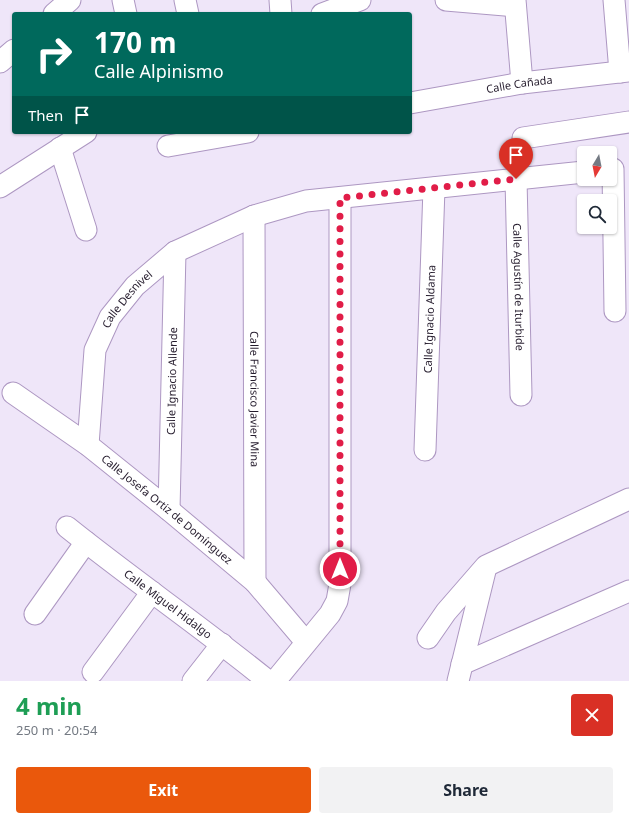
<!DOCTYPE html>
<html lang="en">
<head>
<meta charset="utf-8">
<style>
  :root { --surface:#fff; --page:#f2f2f3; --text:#1f2937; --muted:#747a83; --accent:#ea580c }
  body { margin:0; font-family:"Noto Sans",sans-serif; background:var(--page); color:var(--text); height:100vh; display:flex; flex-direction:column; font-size:15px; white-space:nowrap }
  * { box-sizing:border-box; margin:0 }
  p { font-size:13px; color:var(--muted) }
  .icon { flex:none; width:22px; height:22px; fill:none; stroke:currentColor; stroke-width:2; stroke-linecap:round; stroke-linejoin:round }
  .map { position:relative; height:681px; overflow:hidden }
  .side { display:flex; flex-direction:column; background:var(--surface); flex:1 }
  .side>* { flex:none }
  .banner { position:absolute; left:12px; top:12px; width:400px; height:122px; border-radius:4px; box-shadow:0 1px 3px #0004; background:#00695c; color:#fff; overflow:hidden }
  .needle { width:26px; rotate:190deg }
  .buttons { position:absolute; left:577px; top:146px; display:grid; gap:8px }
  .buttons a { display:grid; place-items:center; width:40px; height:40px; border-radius:4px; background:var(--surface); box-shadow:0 1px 3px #0004; font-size:20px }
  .pin { position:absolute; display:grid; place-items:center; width:34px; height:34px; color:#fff; margin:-41px -17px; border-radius:50% 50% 50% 0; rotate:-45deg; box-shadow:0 0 4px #0007 }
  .pin .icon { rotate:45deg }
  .me { position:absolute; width:44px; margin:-22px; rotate:0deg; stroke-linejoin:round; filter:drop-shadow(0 0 3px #0008) }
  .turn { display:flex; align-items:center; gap:14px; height:84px; padding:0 16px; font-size:18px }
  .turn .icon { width:52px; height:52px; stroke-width:2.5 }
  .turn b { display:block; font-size:28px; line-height:34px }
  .then { display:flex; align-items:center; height:38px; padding:0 16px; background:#0003; gap:8px; font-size:15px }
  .round { display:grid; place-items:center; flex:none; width:42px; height:42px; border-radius:4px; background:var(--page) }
  .headline { display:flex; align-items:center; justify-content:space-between; height:68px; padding:0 16px }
  h1 { font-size:24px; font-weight:700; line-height:30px; color:#1e9e55 }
  .button { display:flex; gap:8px; margin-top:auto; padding:8px 16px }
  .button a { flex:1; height:46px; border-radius:4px; background:var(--accent); color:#fff; font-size:16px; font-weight:700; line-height:46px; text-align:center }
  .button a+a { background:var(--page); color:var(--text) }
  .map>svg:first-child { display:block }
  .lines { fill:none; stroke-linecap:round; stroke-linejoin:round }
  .minor-casing { stroke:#ad97c2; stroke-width:23 }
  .minor { stroke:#fff; stroke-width:21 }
  .route { stroke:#e11d48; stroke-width:7; stroke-dasharray:0 12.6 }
  .labels { text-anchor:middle; stroke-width:4; stroke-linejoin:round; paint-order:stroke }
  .street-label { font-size:11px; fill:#241b2c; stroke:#fff }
</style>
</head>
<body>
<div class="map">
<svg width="629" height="681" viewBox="0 0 629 681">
  <rect width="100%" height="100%" fill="#efe6f9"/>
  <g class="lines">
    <g class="minor-casing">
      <g id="minor">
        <path d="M123 0 126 14"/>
        <path d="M185 0 188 14"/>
        <path d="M280 0 281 14"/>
        <path d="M446 0 515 6"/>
        <path d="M515 0 522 83"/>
        <path d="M614 0 620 72"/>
        <path d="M54 14 70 0"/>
        <path d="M322 14 360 0"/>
        <path d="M0 62 14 50"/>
        <path id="s1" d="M410 103 522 83 629 71"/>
        <path d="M523 138 629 122"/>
        <path d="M168 146 248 132"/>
        <path d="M60 148 86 230"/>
        <path d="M613 169 615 311"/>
        <path id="s2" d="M516 179 521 395"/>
        <path d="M0 187 86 132"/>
        <path id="s3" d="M254 216 255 582"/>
        <path id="s4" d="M13 393 88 445 169 510 255 582 306 642"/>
        <path id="s5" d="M88 445 95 350 110 317 135 286 175 252 254 216 306 201 584 172"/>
        <path id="s6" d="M425 450 434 188"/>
        <path id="s7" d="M169 510 175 252"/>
        <path id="s8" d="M67 527C133 580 203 628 268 681"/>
        <path d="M35 614 86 542"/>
        <path d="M428 638 446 612 486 566 629 499"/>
        <path d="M462 664 629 591"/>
        <path d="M93 672 152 592"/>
        <path d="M193 681 222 644"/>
        <path d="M275 681 330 614 337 601 340 584V198"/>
        <path d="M458 681 485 571"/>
      </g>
    </g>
    <use href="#minor" class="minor"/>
  </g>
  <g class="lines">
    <path class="route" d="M340 569V198L516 179"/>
  </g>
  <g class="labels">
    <g class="street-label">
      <text dy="4" stroke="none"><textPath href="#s1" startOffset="111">Calle Cañada</textPath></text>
      <text dy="4" stroke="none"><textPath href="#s2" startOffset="108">Calle Agustín de Iturbide</textPath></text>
      <text dy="4" stroke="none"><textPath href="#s5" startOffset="156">Calle Desnivel</textPath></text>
      <text dy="4" stroke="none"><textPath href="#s6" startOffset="131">Calle Ignacio Aldama</textPath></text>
      <text dy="4" stroke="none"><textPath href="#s7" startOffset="129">Calle Ignacio Allende</textPath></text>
      <text dy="4" stroke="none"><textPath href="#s3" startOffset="183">Calle Francisco Javier Mina</textPath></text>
      <text dy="4" stroke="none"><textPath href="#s4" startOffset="193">Calle Josefa Ortiz de Domínguez</textPath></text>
      <text dy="4" stroke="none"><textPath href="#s8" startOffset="127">Calle Miguel Hidalgo</textPath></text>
    </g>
  </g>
</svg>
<div class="buttons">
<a><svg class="needle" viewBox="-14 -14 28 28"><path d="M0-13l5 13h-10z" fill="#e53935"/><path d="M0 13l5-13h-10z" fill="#747a83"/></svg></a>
<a><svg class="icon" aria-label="search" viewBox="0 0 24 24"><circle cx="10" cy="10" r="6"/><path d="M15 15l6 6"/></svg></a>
</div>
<div class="pin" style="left:516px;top:179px;background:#d93025"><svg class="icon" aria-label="arrive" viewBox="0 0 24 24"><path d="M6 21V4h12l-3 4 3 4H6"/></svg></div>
<svg class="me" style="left:340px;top:569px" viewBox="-20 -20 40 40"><circle r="17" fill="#e11d48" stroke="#fff" stroke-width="3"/><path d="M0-11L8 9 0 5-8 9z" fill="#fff"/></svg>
<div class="banner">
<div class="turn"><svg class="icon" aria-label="right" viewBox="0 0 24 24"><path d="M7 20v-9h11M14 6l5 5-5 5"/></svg><div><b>170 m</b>Calle Alpinismo</div></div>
<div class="then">Then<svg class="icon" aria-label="arrive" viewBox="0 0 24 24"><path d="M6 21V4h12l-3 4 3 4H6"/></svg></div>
</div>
</div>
<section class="side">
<div class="headline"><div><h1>4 min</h1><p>250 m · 20:54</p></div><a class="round" style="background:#d93025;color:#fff"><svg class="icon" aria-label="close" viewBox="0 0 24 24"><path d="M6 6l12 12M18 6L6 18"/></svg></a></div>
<div class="button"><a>Exit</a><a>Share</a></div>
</section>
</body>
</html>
